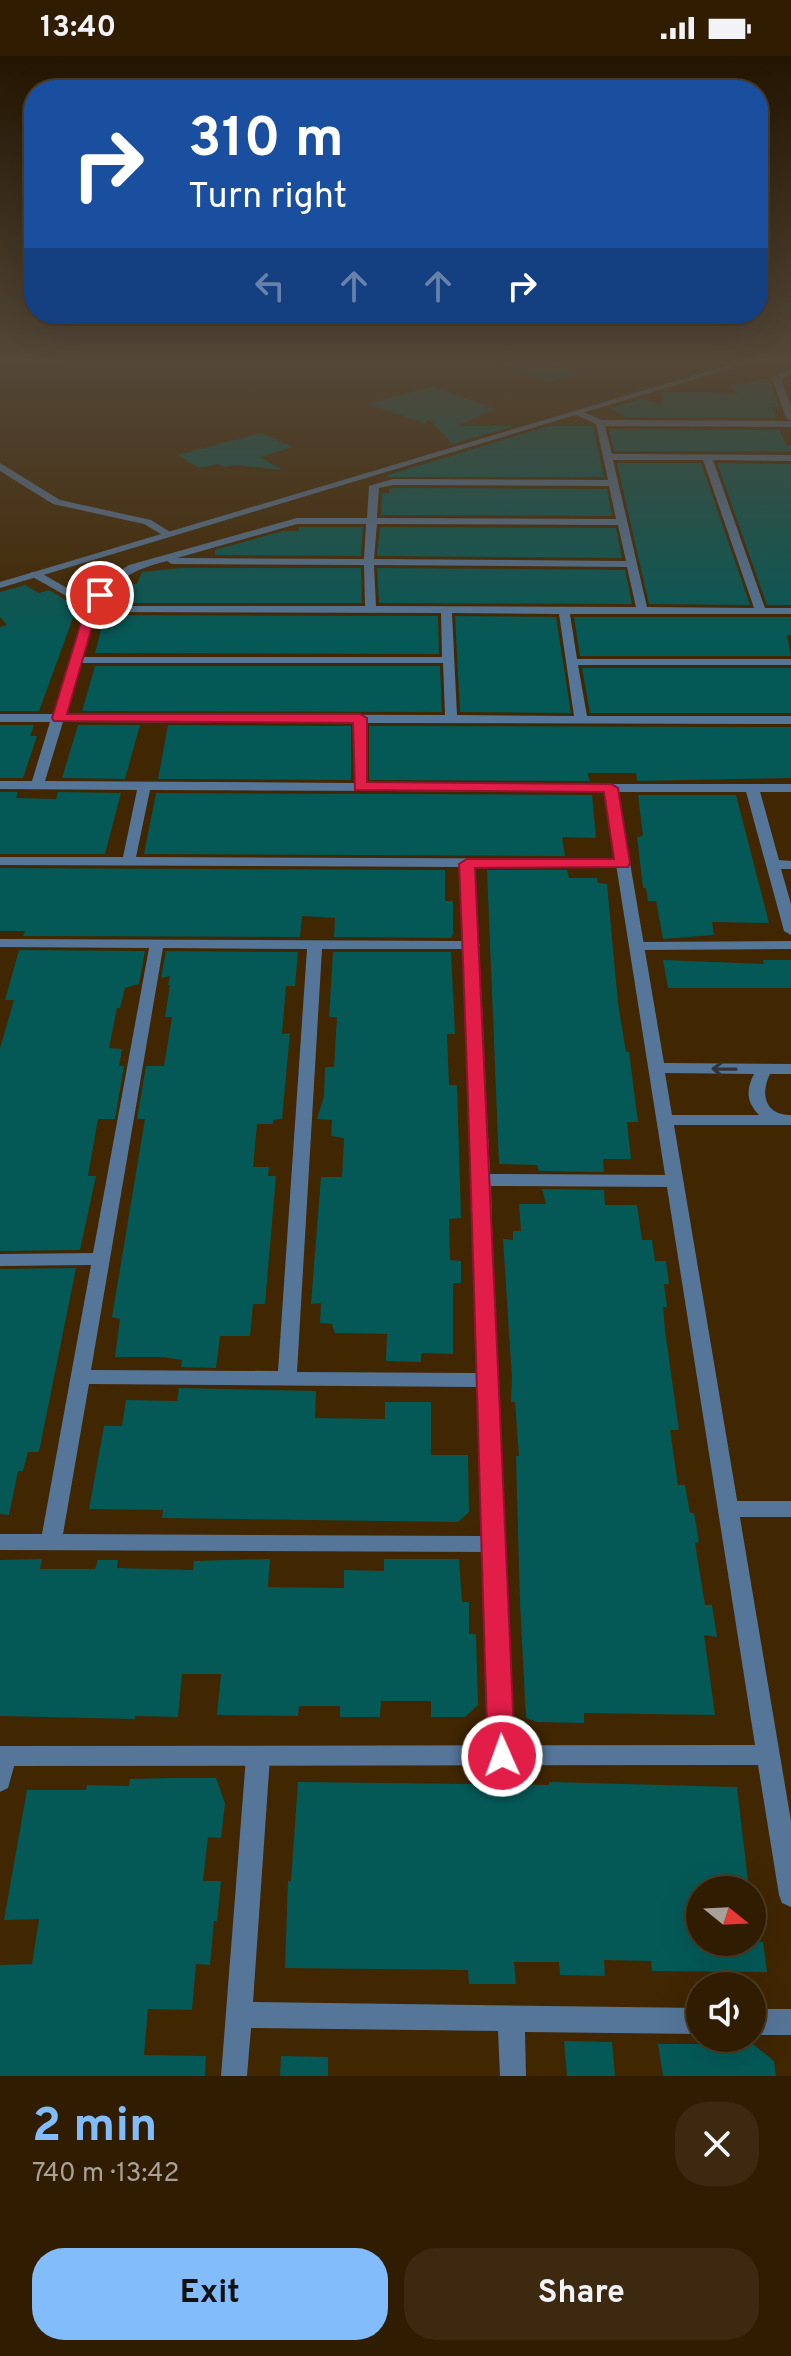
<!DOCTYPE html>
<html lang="en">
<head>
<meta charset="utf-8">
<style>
  :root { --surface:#301c01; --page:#3c2910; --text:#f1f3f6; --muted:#a8a199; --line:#4b3a23; --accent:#82bcfa }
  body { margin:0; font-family:Overpass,sans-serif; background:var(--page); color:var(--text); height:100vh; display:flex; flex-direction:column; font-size:30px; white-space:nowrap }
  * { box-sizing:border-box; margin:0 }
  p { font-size:26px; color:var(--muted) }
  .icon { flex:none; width:44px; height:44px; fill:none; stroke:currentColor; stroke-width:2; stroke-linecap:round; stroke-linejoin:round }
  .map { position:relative; height:2020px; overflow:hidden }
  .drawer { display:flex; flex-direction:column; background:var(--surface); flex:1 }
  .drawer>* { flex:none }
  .guide { position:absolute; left:24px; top:24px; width:744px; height:244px; border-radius:32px; box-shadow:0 8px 32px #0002,0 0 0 2px var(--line); background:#1a4fa0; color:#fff; overflow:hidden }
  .needle { width:52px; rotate:108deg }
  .buttons { position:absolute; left:686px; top:1820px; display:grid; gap:16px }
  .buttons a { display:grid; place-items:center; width:80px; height:80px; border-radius:50%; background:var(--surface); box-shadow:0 8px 32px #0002,0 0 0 2px var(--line); font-size:40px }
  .pin { position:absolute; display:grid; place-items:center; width:68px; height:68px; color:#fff; margin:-34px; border:4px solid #fff; border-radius:50%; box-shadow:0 2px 8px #0007 }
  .me { position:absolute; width:88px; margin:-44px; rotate:358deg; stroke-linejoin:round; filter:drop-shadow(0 0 6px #0008) }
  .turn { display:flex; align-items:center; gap:28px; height:168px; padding:0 32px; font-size:36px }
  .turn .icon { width:104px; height:104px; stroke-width:2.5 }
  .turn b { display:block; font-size:56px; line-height:68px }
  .lanes { display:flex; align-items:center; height:76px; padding:0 32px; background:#0003; justify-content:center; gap:40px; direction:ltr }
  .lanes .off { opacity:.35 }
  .round { display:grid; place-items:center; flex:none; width:84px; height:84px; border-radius:32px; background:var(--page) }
  .summary { display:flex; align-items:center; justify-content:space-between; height:136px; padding:0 32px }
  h1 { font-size:48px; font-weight:700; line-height:60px; color:var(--accent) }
  .primary-button { display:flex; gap:16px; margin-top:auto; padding:16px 32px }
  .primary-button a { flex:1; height:92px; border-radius:32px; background:var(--accent); color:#111; font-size:32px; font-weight:700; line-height:92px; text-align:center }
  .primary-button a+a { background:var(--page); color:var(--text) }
  .status { display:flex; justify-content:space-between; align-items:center; height:56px; padding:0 40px; background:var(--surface); direction:ltr }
  .status svg { height:22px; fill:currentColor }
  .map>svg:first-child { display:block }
  .building { fill:#045957 }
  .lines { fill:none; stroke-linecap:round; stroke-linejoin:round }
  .minor { fill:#557699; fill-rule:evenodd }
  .tertiary { fill:#557699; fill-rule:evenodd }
  .oneway { stroke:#333436 }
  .route { fill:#e11d48; stroke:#92132f; stroke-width:2 }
</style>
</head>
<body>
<div class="status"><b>13:40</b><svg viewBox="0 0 49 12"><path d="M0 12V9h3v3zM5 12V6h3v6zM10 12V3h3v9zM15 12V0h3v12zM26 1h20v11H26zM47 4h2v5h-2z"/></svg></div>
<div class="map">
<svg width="791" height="2020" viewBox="0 0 791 2020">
  <rect width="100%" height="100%" fill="#402601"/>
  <path class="building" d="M491 303H546L584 318 549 327Z
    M769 322 779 351H772L776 362 627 361 610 352 643 342 662 350V336H711L738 339 730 330Z
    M433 330 495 353 457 370H513L452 388 430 364 423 367 368 348Z
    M549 370H593L604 421H388V419Z
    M609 373 780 374 786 389H791V396L614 395Z
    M261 377 293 391 260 401 282 414 234 409 224 411 218 408 199 412 178 399Z
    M617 407H701L750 549 649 548Z
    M717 407 791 408V549H767Z
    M393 432 607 433 612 460 381 459 382 437H389V433Z
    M299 471H363L361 500 215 499V494L283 475H298Z
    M380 471 616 472 622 502 377 500Z
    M181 512H361L362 547H126L131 528H137L142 516Z
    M377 512 625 514 632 548 379 547Z
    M25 529 39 537 49 534 77 551 39 655H0V571L7 569 0 561V536Z
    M110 559 438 560 439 598 95 597 103 566 108 568Z
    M455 560 556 561 571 657 460 656Z
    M574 561H791V579H787L791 600H580Z
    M95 610H440L442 656 82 655Z
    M582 612H791V657H590Z
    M0 669H34L30 680H37L23 722H0Z
    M78 669H140L125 723 62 722Z
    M168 669 351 670V724L158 723Z
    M369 670 791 671V722L637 725 636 717H587L590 725 369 724Z
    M0 736H18L16 742 56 743 58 736 121 737 105 798H0Z
    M156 737 592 739 596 782 562 781 565 800 144 798Z
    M638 739H736L769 867 712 866 714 879 663 883 656 845H648L646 832H643L637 781 643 780Z
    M0 812 445 814V845H453V878L451 882 334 881 335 862 302 860 300 881 23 880 25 875H0Z
    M487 814H567L569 822H597L598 827 607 828 618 947 626 996H629L638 1066H627L631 1103H603L604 1116 539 1115 537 1109 499 1108Z
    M19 894 145 895 139 928 125 932 120 952H117L109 992 122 993 119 1010H124L115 1063H98L88 1120H96L80 1194 0 1195V992L14 944H5Z
    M166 895 298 896 295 930H286L282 978 290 977 282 1063 273 1064V1068H257L253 1111H269L268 1120H276L265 1248H253L250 1280H220L216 1312 181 1311 182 1304 162 1301H115L120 1263 112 1261 145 1063H137L146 1010H164L172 961H165L170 929H168L170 920 161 922Z
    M333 896H451L455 978H447L449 1029H457L461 1162 449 1163 450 1204 461 1205V1227H453V1298L421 1297V1306L386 1305 387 1278 335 1277 332 1268 320 1267 321 1247 311 1248 321 1121H342L344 1082 331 1080 332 1064 317 1063 324 1040 325 1011H334L337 961H329Z
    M663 904 764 908 763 904H791V932H668Z
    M542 1133 604 1134 605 1149H637L642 1184H652L655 1205H666L669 1228H664L667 1251H663L665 1274 679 1374H670L678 1429H685L690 1457H694L699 1486 695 1487 705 1549H712L717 1581 704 1579 715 1659 584 1657V1667L537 1666 526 1662 520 1547 516 1400H519L515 1346H511L512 1322 503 1183 513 1184V1175H521L519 1148H546Z
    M76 1212 39 1396H28L23 1415H18L9 1459 0 1458V1213Z
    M179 1332 316 1335 315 1362 385 1363V1346H431V1399H468L469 1456 458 1466 162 1462 163 1454 89 1453 104 1370H122L126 1344 177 1345Z
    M42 1503 40 1513H95L98 1504H118L117 1512 193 1514 194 1505 270 1503 268 1531 344 1532V1514L384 1515V1503H459L462 1546H469V1578H476L478 1649 465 1661H431V1645H381L380 1661H340V1650H299L298 1660 217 1659 221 1618H182L178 1661 135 1660V1663L0 1660V1504Z
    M171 1722H216L225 1747 221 1782 208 1781 203 1825H221L217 1865H214L210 1909 196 1908 192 1954 148 1953 144 1999 206 2000 205 2020H0V1909L32 1908 39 1863 4 1864 27 1734H86L87 1729 129 1730 130 1723Z
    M298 1726 549 1729V1726L737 1731 749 1834H700V1886H763L767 1916 652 1915 651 1905 604 1904 605 1920 560 1919 559 1906H514L516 1928H469L468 1914 285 1912 288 1825H291Z
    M564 1985 612 1986 615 2020H567Z
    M658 1988H753L774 2005 776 2020H663Z
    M281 2000 328 2001V2020H280Z"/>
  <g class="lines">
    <path class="minor" d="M791 312V318L781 323 791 350V365L786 362 772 322Z
      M579 354 602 364 791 365V371L605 370 612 398 791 399V405L713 404 765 552H791V558H570L577 603H791V609H578L587 660H791V668L366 667V727L611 728 618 732 611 736 150 734 136 801 623 803 630 807 623 811H474L478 886 480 889 478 892 490 1118 674 1119 683 1125 674 1131 491 1130 496 1324 514 1700 510 1707 502 1710 494 1707 490 1700 483 1496 0 1494V1478H42L91 1209 0 1210V1198L93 1197 149 892 0 891V883L463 885 460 811 0 809V801H123L137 734 0 733V725H32L50 666H0V658H53L86 551 31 520V516H39L90 545 105 525 129 509 297 462H367L369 430 393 423 608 424 596 368 576 359 575 357ZM613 404H703L754 552 647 551ZM393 429 609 430 616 463 377 462 379 432ZM297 468H366L364 503 177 502ZM377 468 618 469 626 505 374 503ZM167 505 172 508 364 509 365 550H98C119 521 133 514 167 505ZM374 509 627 511 636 551 376 550ZM96 556 441 557 442 601H82ZM452 557 559 558 574 660 457 659ZM80 607H443L445 659 65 658ZM63 666 354 667V727L45 725ZM163 892 307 893 278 1315 91 1314ZM322 893H464L473 1124 476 1317 297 1316ZM89 1328 477 1331 482 1480 63 1478Z
      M0 407 60 444 151 464 175 479 166 481 144 468 53 448 0 415Z
      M752 728 759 732 779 804 791 805V813H781L791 848V879L784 875 745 732Z
      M791 885V893L636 894 629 890 636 886Z
      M728 1445H791V1461H728L721 1459 718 1453 721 1447Z
      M5 1690 13 1693 17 1700 8 1732 0 1736V1691Z
      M258 1691 266 1694 270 1701 253 1946 700 1952V1978L525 1976 526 2020H500L498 1975 251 1972 247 2020H221L246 1701 250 1694Z
      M752 1953H791V1979H752Z"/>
    <path class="tertiary" d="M749 303H762L0 532V526Z
      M611 728H791V736H618L664 1007 791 1008V1018H770C760 1038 765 1059 791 1059V1069H674L791 1765V1851L782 1847 779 1839 758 1709 0 1710V1690L755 1689 604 732ZM665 1017 754 1018C746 1034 746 1045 759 1059H672Z"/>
  </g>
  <defs><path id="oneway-shaft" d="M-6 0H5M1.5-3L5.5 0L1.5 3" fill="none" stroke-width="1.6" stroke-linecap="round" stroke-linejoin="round" transform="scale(2)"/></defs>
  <use class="oneway" href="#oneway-shaft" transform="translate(724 1013) rotate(-179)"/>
  <linearGradient id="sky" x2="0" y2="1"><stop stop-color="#231501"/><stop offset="0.52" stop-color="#534738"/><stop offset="1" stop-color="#534738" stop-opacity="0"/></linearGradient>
  <rect width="791" height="586" fill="url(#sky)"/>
  <path class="route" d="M100 535 106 539 98 550 67 658H360L367 662V726L611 728 618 732 630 807 628 811 475 812C491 1108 501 1404 515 1700L511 1708 502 1712 492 1708 488 1700C478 1403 472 1105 459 808L467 803H614L604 736 355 734 353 667 54 665 52 662 86 550 95 536Z"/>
</svg>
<div class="buttons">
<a><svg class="needle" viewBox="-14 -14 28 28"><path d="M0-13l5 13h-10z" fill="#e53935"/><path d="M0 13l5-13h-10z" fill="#a8a199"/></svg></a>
<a><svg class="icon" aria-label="sound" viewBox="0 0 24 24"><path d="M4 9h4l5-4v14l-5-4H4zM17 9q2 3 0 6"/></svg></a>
</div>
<div class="pin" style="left:100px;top:539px;background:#d93025"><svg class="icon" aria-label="arrive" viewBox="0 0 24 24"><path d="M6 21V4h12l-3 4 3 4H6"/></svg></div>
<svg class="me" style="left:502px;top:1700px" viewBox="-20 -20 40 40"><circle r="17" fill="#e11d48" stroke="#fff" stroke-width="3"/><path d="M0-11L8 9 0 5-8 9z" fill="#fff"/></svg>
<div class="guide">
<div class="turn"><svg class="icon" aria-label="right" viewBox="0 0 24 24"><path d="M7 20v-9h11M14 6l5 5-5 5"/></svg><div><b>310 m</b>Turn right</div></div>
<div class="lanes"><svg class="icon off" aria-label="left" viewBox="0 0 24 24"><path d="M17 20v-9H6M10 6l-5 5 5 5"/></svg><svg class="icon off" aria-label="ahead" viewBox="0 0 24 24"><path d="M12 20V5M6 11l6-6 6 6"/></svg><svg class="icon off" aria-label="ahead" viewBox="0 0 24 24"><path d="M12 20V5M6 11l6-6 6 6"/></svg><svg class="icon" aria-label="right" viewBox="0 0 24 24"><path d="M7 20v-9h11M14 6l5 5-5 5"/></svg></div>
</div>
</div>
<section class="drawer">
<div class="summary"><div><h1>2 min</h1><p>740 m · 13:42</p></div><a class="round"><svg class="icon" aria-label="close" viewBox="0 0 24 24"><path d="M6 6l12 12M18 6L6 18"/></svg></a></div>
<div class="primary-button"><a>Exit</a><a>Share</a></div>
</section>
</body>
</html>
